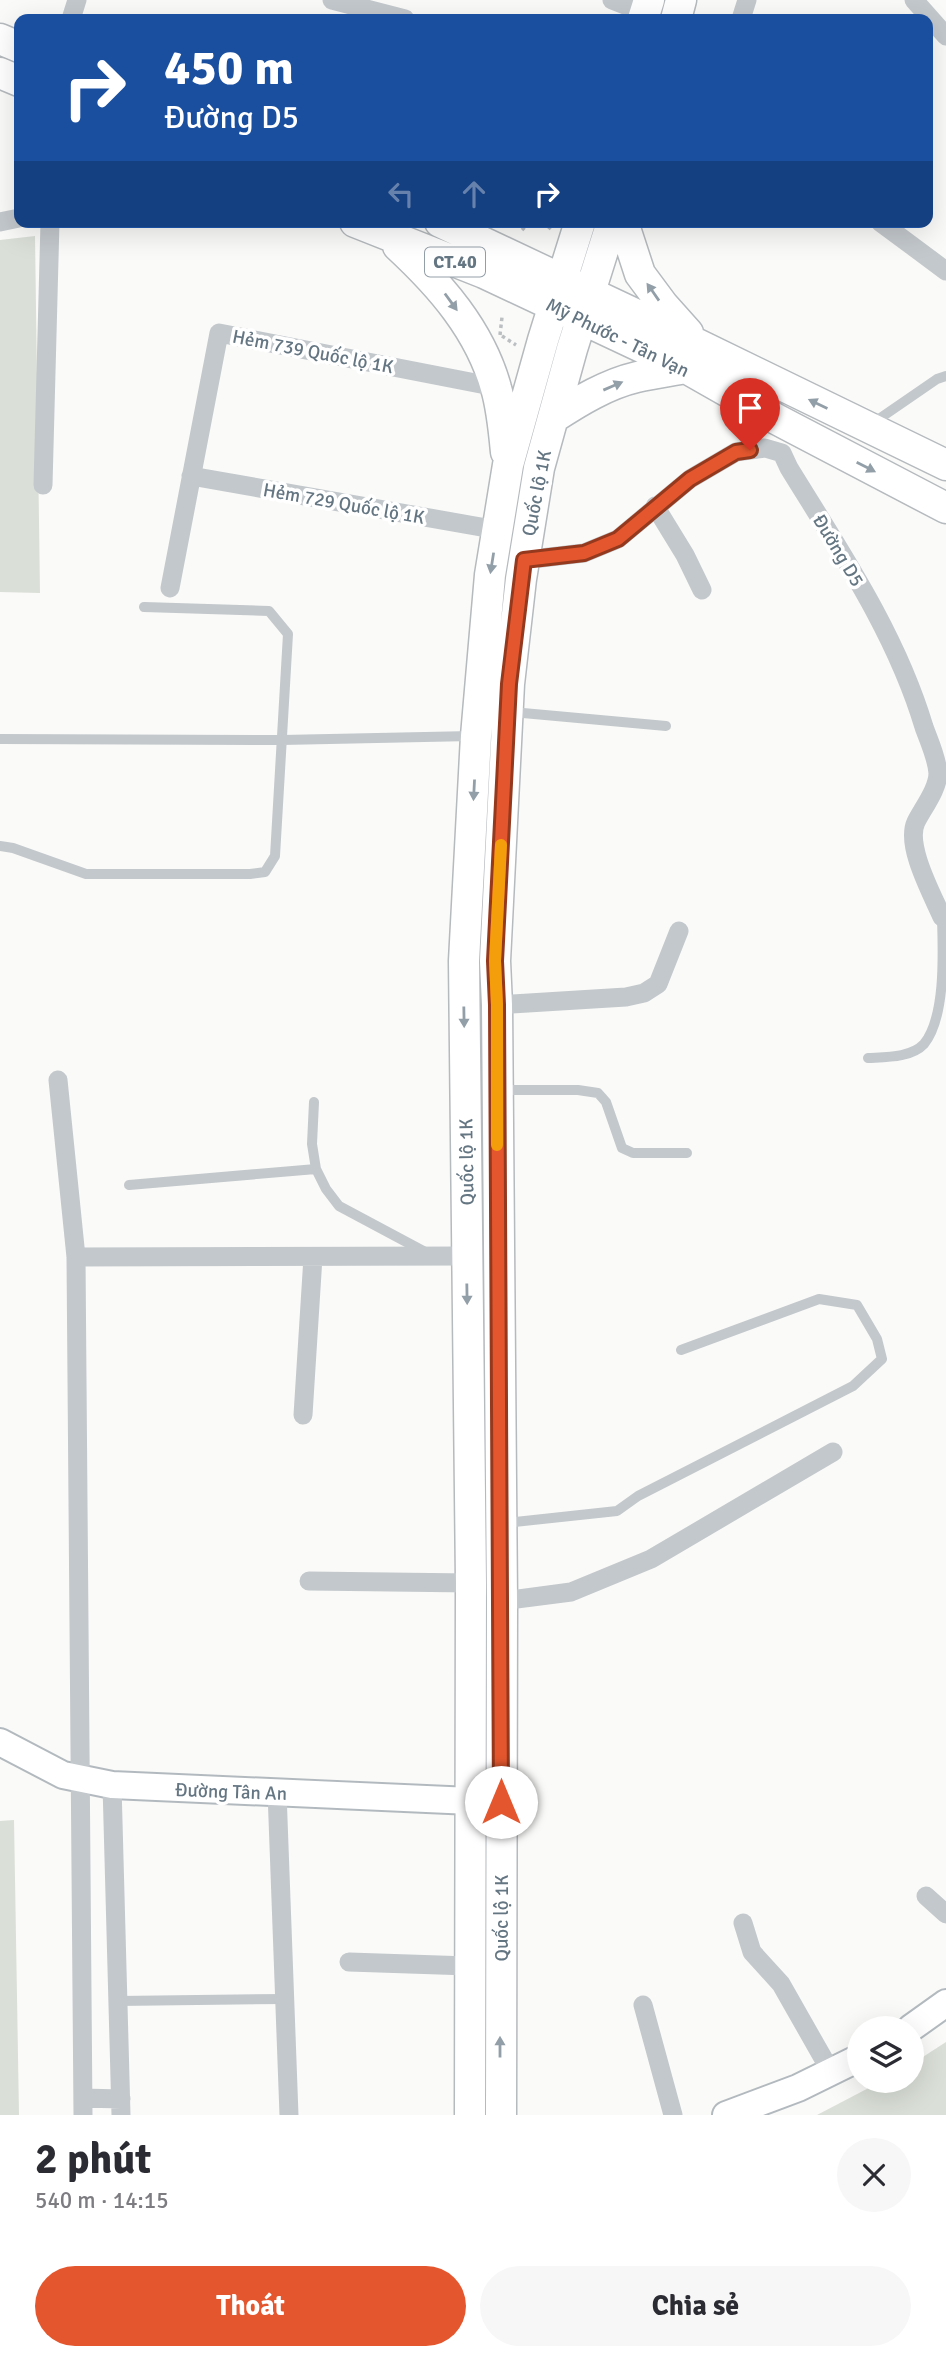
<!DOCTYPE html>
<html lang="vi">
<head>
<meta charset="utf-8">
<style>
  :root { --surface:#fff; --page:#f7f7f7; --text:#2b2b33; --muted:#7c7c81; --accent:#e4572e }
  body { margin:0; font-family:Signika,sans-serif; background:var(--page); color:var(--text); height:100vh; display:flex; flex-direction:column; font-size:26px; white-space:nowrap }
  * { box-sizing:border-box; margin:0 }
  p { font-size:23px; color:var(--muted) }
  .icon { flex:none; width:38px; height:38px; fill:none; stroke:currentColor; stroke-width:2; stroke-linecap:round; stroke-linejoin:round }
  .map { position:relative; height:2115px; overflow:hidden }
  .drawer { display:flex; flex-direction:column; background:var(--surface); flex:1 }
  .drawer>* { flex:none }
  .hud { position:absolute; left:14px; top:14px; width:919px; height:214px; border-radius:14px; box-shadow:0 7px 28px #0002; background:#1a4fa0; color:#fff; overflow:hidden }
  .fabs { position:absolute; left:847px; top:2016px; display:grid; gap:14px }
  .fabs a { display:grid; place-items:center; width:77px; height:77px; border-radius:50%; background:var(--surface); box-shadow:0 7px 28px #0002; font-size:35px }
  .pin { position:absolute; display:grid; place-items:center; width:60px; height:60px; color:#fff; margin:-72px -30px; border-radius:50% 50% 50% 0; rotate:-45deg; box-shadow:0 0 7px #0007 }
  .pin .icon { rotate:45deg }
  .me { position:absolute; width:77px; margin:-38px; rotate:0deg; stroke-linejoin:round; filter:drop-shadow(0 0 5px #0008) }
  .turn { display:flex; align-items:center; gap:24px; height:147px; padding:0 35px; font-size:32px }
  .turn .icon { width:91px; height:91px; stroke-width:2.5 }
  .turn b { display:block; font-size:49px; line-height:60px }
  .lanes { display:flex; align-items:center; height:66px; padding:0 35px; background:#0003; justify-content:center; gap:35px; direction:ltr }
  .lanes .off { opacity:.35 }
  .round { display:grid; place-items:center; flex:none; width:74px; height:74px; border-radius:37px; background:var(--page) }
  .summary { display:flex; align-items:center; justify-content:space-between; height:119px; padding:0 35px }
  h1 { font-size:42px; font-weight:800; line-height:52px }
  .cta { display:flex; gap:14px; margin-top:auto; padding:14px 35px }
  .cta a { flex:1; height:80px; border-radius:42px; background:var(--accent); color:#fff; font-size:28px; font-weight:800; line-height:80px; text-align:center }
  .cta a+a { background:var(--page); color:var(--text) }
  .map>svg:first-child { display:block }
  .green { fill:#dadfd7 }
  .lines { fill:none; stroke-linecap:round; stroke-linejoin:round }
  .secondary-casing { stroke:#b3babf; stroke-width:30 }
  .primary-casing { stroke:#b5babe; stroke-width:33 }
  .path { stroke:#bbbfc2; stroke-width:3.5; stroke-dasharray:3.5 3.5; stroke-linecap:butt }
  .lane { stroke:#c3c8cc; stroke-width:10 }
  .street { stroke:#c3c8cc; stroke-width:19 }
  .secondary { stroke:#fff; stroke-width:26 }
  .primary { stroke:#fff; stroke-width:30 }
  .oneway { fill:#939fa8 }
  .route-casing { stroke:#94391e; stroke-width:18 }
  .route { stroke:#e4572e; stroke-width:12 }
  .slow { stroke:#f59e0b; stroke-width:12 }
  .labels { text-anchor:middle; stroke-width:7; stroke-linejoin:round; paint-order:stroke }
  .shield { fill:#fff; stroke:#939fa8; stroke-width:2 }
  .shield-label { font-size:18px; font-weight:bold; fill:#657683 }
  .street-label { font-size:19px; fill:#657683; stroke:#fff }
</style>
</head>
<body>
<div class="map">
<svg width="946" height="2115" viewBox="0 0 946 2115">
  <rect width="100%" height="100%" fill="#fafaf8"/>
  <path class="green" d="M35 236 40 593 0 592V240Z
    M14 1820 19 2115H0V1821Z
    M946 2042V2115H817L882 2081H912V2064Z"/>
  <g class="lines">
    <g class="secondary-casing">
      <path id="secondary" d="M0 1742 63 1775 112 1785 471 1801
        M911 2028 946 2003
        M726 2115 798 2088 859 2058"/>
    </g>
    <g class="primary-casing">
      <path id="primary" d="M643 19 649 0
        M676 19 681 0
        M0 39 19 47
        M0 73 19 81
        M355 222 484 273 686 368 776 419 946 508
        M440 222 652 322 946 465
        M623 222 640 274 663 305 688 333
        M398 246C440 285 480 330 496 388 502 408 504 431 506 452
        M553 418C579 401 607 384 637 377 653 373 670 371 686 368
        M470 2115 471 1583 464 961 476 736 490 575 508 465 543 340 580 222
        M501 2115 502 1601 497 1005 495 961 509 684 521 579 539 468 572 349 612 222"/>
    </g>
    <path class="path" d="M543 222 552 230
      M522 230 530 222
      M500 335 502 317
      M502 336 516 345"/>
    <path class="lane" d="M873 423 937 379 946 376
      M512 712 666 726
      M0 739 282 740 472 736
      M0 846 13 848 86 874H250L265 872 275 856 288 634 269 611 144 607
      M868 1058C885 1057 911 1058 924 1044 946 1017 943 952 942 918
      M500 1090H578L598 1093 606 1102 622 1148 633 1153H687
      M314 1102 312 1144 316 1169 326 1189 339 1206 427 1253
      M129 1185 316 1169
      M505 1523 617 1511 638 1496 853 1386 882 1359 877 1339 857 1305 819 1299 681 1350
      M118 2001 285 1999"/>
    <path class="street" d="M332 0 405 19
      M612 0 645 13
      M914 0 946 36
      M71 19 77 0
      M741 19 747 0
      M0 222 19 218
      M880 222 946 271
      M191 476 498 530
      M43 485 50 222
      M655 506 685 555 702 590
      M524 560 584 553 618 539 690 479 736 452 765 448 782 453 789 468C840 551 896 633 924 727 929 741 937 758 938 773 938 789 923 808 916 822 905 845 932 894 942 917L946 920
      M170 588 219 333 496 387
      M497 1005 626 997 644 993 658 984 679 931
      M58 1080 76 1257 83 2115
      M76 1257 467 1256
      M303 1415 313 1257
      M309 1581 471 1583
      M502 1601 571 1592 651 1559 833 1452
      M112 1785 121 2115
      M277 1792 289 2115
      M926 1896 946 1914
      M743 1923 752 1952 781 1984 831 2072
      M349 1962 469 1966
      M643 2005 673 2115
      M83 2098 121 2099"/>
    <use href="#secondary" class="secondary"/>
    <use href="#primary" class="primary"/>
  </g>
  <defs><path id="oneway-solid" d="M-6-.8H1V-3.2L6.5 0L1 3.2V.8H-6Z" transform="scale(1.75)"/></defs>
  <g class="oneway">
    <use href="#oneway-solid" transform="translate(653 292) rotate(-125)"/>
    <use href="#oneway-solid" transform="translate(451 302) rotate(54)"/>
    <use href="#oneway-solid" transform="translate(613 386) rotate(-23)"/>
    <use href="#oneway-solid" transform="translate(818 404) rotate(-154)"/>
    <use href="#oneway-solid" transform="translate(866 467) rotate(27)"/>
    <use href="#oneway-solid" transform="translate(492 563) rotate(99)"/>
    <use href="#oneway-solid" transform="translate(474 790) rotate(93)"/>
    <use href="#oneway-solid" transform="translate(464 1017) rotate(89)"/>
    <use href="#oneway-solid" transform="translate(467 1294) rotate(89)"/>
    <use href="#oneway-solid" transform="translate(500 2047) rotate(-90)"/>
  </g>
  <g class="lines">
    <g class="route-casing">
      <path id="route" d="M501 1802 497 1005 495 961 509 684 524 560 584 553 618 539 690 479 736 452 750 450"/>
    </g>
    <use href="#route" class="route"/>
    <path class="slow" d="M497 1145V1005L495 961 501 845"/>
  </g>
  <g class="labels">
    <rect class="shield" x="425" y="247.5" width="60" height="29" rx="5"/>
    <g class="shield-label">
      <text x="455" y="268">CT.40</text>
    </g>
    <g class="street-label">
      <text transform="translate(618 337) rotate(26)" y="7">Mỹ Phước - Tân Vạn</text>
      <text transform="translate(313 351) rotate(11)" y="7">Hẻm 739 Quốc lộ 1K</text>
      <text transform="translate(536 493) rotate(-79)" y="7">Quốc lộ 1K</text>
      <text transform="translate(344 503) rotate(10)" y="7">Hẻm 729 Quốc lộ 1K</text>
      <text transform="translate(839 550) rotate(59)" y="7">Đường D5</text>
      <text transform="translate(466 1162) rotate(-91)" y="7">Quốc lộ 1K</text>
      <text transform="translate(231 1791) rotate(2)" y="7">Đường Tân An</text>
      <text transform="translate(501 1918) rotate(-90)" y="7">Quốc lộ 1K</text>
    </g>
  </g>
</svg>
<div class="fabs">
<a><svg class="icon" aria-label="layers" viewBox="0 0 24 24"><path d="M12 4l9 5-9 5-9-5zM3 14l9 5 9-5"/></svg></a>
</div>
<div class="pin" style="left:750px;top:450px;background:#d93025"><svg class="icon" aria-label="arrive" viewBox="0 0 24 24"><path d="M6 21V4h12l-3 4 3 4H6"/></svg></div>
<svg class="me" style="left:501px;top:1802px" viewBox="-20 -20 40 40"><circle r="19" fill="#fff"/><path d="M0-13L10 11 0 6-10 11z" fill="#e4572e"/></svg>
<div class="hud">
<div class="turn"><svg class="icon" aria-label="right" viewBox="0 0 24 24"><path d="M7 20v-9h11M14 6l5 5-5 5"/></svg><div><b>450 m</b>Đường D5</div></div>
<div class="lanes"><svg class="icon off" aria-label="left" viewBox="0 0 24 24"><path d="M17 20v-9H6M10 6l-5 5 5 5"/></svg><svg class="icon off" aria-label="ahead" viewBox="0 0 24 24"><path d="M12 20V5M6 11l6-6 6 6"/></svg><svg class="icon" aria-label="right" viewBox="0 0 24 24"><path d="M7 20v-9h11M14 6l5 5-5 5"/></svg></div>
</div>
</div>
<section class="drawer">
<div class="summary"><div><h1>2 phút</h1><p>540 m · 14:15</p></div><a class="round"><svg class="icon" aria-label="close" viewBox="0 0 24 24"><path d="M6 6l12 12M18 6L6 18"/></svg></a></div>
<div class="cta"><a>Thoát</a><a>Chia sẻ</a></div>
</section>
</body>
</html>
